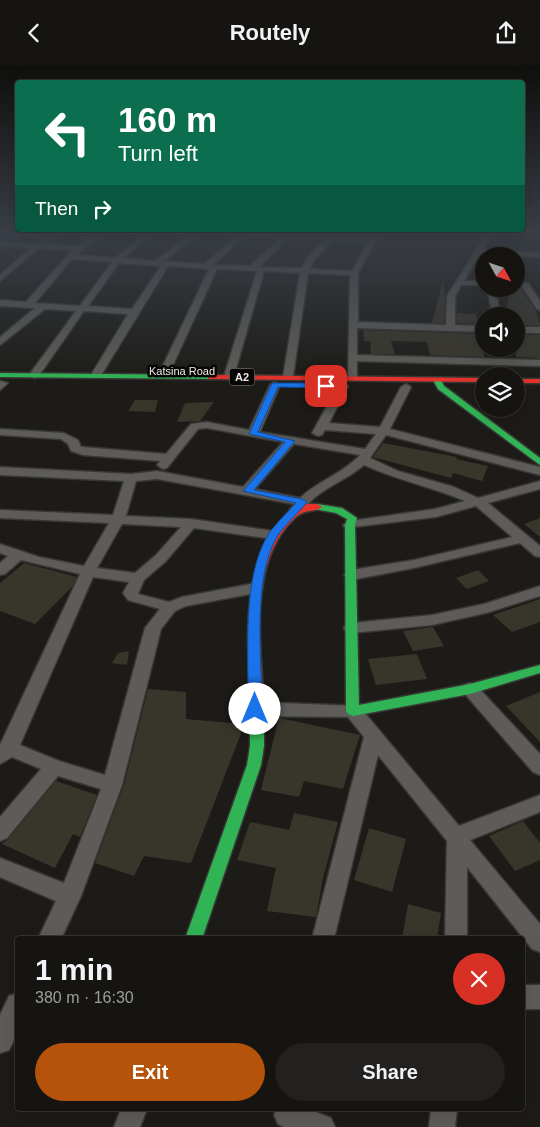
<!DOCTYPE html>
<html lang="en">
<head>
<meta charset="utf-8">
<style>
  :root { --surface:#151411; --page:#22211f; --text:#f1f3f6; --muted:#9d9e9f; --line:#343331; --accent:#b45309 }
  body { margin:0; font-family:Helvetica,sans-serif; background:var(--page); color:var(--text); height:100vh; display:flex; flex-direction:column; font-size:19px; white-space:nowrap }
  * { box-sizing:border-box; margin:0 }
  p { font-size:16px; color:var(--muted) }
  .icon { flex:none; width:28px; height:28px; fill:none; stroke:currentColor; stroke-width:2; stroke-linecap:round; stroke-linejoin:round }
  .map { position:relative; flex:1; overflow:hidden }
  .details { position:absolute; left:15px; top:871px; width:510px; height:175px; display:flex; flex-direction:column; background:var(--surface); border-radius:5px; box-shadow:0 5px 20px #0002,0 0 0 1px var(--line) }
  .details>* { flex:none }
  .banner { position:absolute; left:15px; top:15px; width:510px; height:152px; border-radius:5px; box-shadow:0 5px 20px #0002,0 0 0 1px var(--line); background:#0b6e4f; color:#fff; overflow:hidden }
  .needle { width:32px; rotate:130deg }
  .fabs { position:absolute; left:475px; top:182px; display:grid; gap:10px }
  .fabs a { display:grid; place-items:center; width:50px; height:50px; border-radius:50%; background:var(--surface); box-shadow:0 5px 20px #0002,0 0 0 1px var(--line); font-size:25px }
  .pin { position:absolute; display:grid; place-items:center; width:42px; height:42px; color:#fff; margin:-21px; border-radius:10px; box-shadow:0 2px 8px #0006 }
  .me { position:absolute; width:55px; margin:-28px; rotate:0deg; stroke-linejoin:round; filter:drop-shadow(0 0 4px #0008) }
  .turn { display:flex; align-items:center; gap:18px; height:105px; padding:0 20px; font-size:22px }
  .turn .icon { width:65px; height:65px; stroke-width:2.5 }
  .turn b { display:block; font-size:35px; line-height:42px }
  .then { display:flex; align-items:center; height:48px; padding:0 20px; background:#0003; gap:10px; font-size:19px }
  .round { display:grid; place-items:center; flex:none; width:52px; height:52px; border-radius:26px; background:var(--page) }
  .overview { display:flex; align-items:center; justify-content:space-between; height:85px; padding:0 20px }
  h1 { font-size:30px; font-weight:700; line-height:38px }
  .action { display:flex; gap:10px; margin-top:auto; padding:10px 20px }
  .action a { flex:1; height:58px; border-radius:30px; background:var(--accent); color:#fff; font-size:20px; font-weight:700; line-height:58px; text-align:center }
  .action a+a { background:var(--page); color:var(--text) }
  header { display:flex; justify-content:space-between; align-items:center; height:65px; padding:0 20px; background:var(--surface); font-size:22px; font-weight:700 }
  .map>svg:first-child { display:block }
  .building { fill:#38362b }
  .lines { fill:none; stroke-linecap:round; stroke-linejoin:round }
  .street-casing { stroke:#383734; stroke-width:3 }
  .fast-casing { stroke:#383734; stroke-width:3 }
  .jam-casing { stroke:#383734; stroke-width:3 }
  .street { fill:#5d5c59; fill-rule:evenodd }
  .fast { fill:#30b455; fill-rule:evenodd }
  .jam { fill:#e5322d; fill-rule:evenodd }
  .route { fill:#1a73e8; stroke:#114b97 }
  .labels { text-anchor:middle; stroke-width:5; stroke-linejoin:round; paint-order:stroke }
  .far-street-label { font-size:11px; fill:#ecebe7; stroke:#070605 }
  .shield { fill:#070605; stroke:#a7a6a3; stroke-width:1 }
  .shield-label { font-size:11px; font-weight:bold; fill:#ecebe7 }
</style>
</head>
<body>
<header><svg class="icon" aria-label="back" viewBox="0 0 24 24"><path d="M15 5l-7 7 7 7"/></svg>Routely<svg class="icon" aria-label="share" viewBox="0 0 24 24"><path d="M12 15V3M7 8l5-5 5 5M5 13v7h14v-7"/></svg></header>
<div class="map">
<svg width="540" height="1062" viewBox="0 0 540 1062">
  <rect width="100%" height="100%" fill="#1c1b17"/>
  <path class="building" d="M443 216 445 230 444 258H432Z
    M509 224H521L536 246 540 260H516V250H507Z
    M457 248 476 249 479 259 457 258Z
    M363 265 484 269V292L430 290 427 277 391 276 395 289H371L370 276H364Z
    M516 270H540V293L516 292Z
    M135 335H158L155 347 128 346Z
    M214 337 200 356 177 357 185 338Z
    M383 378 457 392 456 394 488 401 482 416 453 408 451 413 373 392Z
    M540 453V472L524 459Z
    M24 498 77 512 72 522 35 559 0 546V518Z
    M478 505 489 516 467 524 456 513Z
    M540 534V557L512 567 493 550Z
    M433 562 444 581 413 586 403 566Z
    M129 586 127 600 112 598 118 588Z
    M417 589 427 614 376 620 368 594Z
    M148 624 186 627V654L242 659V666L191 798 144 791 134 811 95 798 124 720Z
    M540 627V677L506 641Z
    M279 653 360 670 343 724 304 716 299 732 261 725Z
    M56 716 97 730 80 772 73 769 55 803 2 779 8 774Z
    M294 748 338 757 323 813 316 852 267 846 276 803 237 795 250 757 289 765Z
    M523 756 540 778V795L515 806 489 771Z
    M369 763 406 774 392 827 354 815Z
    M408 839 441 848 437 874H402Z"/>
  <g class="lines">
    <g class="street-casing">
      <path id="street" d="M0 168H61L45 179 77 181 97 168H105L76 190 115 193 146 168H153L123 193 155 196 193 168H200L164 196 205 199 237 171 225 168H293L292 169 328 171 331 168H338L335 172 370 174 374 168H380L358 208V257L446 260 447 231 487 168H493L483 184 540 188V192L480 188 464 216H484V220H461L455 231V260L484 261V267L357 263V290L540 295V301L357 296V313L348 315 350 210 308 208 293 312 284 314 283 312 300 208 264 206 234 311 225 313 224 311 257 206 217 204 168 311 159 313 158 311 209 204 168 201 100 312 91 310 128 249 84 246 38 312 34 313 29 310 76 246 45 244 0 280V272L35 243 0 241V235L26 237 72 185 39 183 0 216V210L31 183 0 181V177L36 179 46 173 2 170ZM245 171 281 173 250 201 213 200ZM288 173 324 175 308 192 302 203 259 202ZM332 176 368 178 352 206 310 204 314 195ZM72 194 112 197 80 241 35 238ZM119 198 161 201 132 244 88 241Z
        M525 218H528L540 236V245L537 244 521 220Z
        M487 224H495L501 251H493Z
        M516 262H540V268H516Z
        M0 316 8 318 0 325Z
        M275 317 280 320 260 367 365 384 376 369 325 365 322 370 318 371 312 368 338 321 343 318 348 321 329 358 380 362 401 322 406 319 411 322 390 364 540 402V410L386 370 370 393 398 406 454 422 478 433 540 416V424L488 438 540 481V492L535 491 520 478 414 503 351 515 346 513 344 510 351 505 414 495 512 472 476 441 436 452 345 463 343 460 350 456 435 444 465 436C432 422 397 415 364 400 349 413 330 420 314 433 308 438 305 446 297 448L290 444 294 439 157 414 136 416 126 451 191 454 273 466 280 470 273 474 194 463 166 496 144 515 138 529 169 537 182 532 256 518 263 523 256 528 186 541 175 546 161 564 122 720 81 831 61 874H38L56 836 0 812V793L64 818 101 724 58 711 7 773 0 776V752L41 704 12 692 0 699V680L80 509 21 495 5 509 0 510V498L8 491 0 488V479L39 492 84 501 109 458 0 453V445L113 450 124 416 0 410V402L131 409 157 406 243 422 283 377 207 363 198 364 167 403 163 404 157 400 160 396 83 390 71 386 68 379 61 374 0 370V364L64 368 78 375 81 382H83L166 389 191 359 207 357 249 365 270 320ZM294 379 360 390C342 409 318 416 300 433L255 424ZM122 459 181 462 156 490 135 508 97 503ZM93 512 129 517 123 528 128 535 160 544 145 563 105 710 59 696 20 680Z
        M540 521V531L486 548 432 560 352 568 346 567 344 563 346 559 352 558 432 550 484 539Z
        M470 618 476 620 540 689V710L533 707 464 628 461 624 464 620Z
        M255 637 359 641 459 761 540 730V747L470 775 540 859V887L532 884 467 802V874H445L447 776 378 690 334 874H312L364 672 348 652 255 651 249 649 246 644 249 639Z
        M522 920H540V944H522Z
        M18 928V967L9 985 0 988V950L9 931Z
        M121 1044H147L140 1062H114Z
        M276 1044H308L331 1053 335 1062H284L278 1059 274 1050Z
        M431 1044H457L455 1062H429Z"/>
    </g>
    <g class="fast-casing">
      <path id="fast" d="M0 308 211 310 215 312 211 314 0 312Z
        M434 313H440L444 321 540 393V400L438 324 433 315Z
        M317 439 342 443 357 453 355 460 359 640 470 619 540 600V608L470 629 353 651 348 649 346 646 345 460 347 454 336 448 314 444 312 442Z
        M257 636 262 638 264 641V681L261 700 202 874H185L247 700 250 681V641L252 638Z"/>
    </g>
    <g class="jam-casing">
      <path id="jam" d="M208 310 484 313V317L211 314H208Z
        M516 314H540V318H516Z
        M307 439H317L322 442C315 448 305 443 295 453 247 497 261 583 264 641L262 644 257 646 252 644 250 641C249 581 239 513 277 461 285 450 293 442 307 439Z"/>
    </g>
    <use href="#street" class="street"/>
    <use href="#fast" class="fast"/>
    <use href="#jam" class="jam"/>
  </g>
  <linearGradient id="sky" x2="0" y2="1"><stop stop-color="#0f0f0d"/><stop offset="0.53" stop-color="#3a3f47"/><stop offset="1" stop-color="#3a3f47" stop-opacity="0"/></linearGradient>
  <rect width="540" height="316" fill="url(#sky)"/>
  <path class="route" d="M272 318H326L330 321 326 323 278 322 258 367 295 376 254 425 302 434 307 437C298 449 285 459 277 472 252 514 262 595 262 644L255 649 248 644C249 593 241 514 268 470 275 459 287 448 296 438L243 426 285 377 249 369Z"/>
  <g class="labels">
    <g class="far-street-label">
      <text x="182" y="310">Katsina Road</text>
    </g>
    <rect class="shield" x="229.5" y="303.5" width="25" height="17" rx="4"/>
    <g class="shield-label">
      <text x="242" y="316">A2</text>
    </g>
  </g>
</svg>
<div class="fabs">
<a><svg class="needle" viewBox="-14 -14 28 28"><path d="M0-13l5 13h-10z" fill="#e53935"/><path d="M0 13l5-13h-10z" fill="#9d9e9f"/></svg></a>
<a><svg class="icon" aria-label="sound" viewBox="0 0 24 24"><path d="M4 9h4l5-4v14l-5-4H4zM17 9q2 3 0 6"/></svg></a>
<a><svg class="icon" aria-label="layers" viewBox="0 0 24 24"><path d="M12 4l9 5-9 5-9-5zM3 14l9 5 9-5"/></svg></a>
</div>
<div class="pin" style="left:326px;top:321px;background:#d93025"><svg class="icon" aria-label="arrive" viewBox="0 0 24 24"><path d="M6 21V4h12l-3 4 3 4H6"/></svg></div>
<svg class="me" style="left:255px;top:644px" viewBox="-20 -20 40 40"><circle r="19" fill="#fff"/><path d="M0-13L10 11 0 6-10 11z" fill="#1a73e8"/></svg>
<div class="banner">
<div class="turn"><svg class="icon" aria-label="left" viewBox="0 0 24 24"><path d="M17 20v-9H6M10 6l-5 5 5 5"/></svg><div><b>160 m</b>Turn left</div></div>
<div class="then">Then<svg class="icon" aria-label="right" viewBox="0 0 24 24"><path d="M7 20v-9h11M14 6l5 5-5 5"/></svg></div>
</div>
<section class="details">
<div class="overview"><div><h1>1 min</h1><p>380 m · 16:30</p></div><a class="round" style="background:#d93025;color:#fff"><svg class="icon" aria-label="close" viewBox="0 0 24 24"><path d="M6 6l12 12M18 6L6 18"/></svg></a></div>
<div class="action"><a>Exit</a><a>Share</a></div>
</section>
</div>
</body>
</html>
